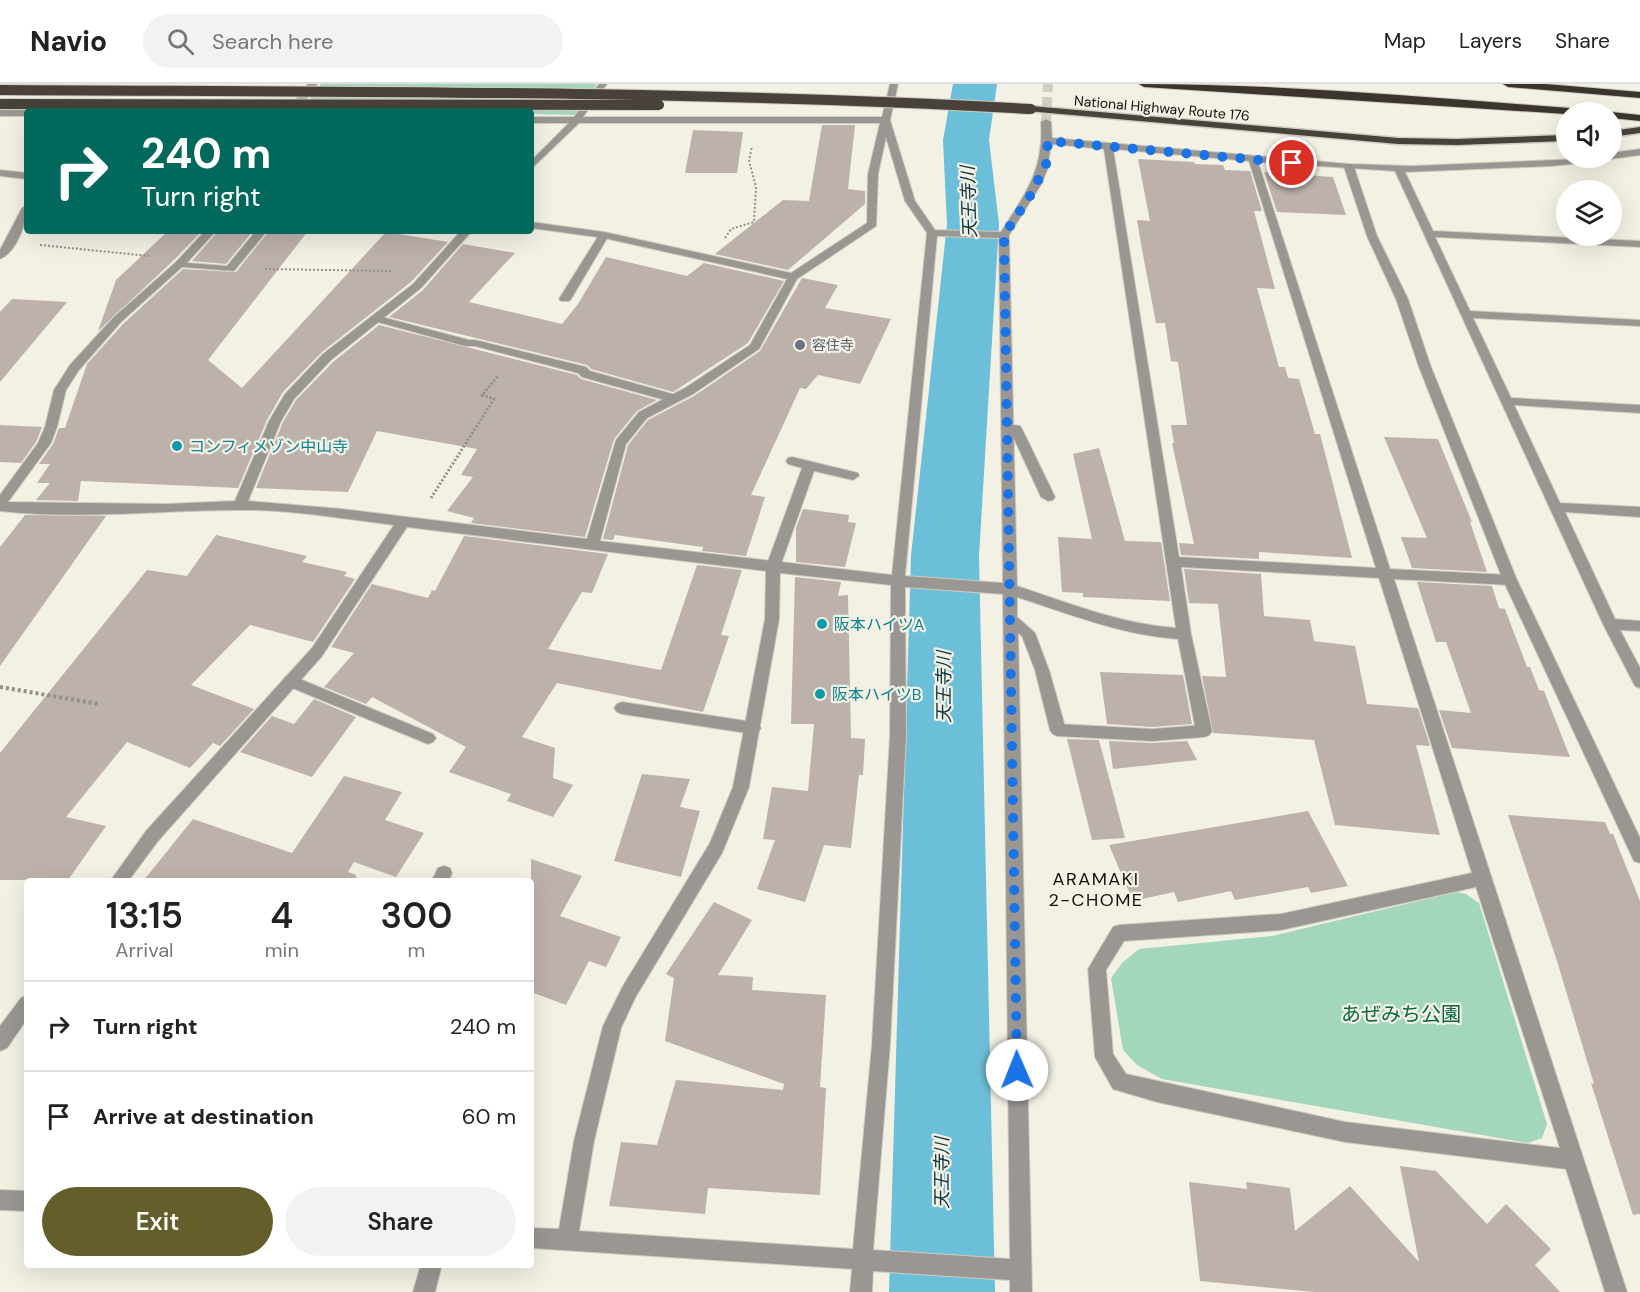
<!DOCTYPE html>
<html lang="en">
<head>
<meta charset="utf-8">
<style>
  :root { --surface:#fff; --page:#f2f2f2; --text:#222; --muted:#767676; --line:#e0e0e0; --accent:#645e2a }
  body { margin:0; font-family:"DM Sans","Noto Sans JP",sans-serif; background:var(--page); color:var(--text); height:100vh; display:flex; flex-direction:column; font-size:22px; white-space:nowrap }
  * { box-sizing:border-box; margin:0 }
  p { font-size:20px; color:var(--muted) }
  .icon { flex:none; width:33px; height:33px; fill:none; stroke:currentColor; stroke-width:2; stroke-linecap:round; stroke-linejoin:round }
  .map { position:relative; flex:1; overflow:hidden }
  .side { position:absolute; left:24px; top:794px; width:510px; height:390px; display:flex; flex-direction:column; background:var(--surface); border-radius:6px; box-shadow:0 6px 24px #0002 }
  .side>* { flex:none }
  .banner { position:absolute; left:24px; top:24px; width:510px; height:126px; border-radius:6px; box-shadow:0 6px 24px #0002; background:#00695c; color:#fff; overflow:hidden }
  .fabs { position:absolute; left:1556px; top:18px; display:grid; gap:12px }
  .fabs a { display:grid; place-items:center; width:66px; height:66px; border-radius:50%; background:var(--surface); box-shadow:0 6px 24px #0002; font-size:30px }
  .pin { position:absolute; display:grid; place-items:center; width:51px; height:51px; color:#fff; margin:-26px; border:3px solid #fff; border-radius:50%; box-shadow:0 2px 6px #0007 }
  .me { position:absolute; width:66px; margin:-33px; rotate:359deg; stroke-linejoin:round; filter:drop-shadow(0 0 4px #0008) }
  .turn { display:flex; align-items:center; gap:21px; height:126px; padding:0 18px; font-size:27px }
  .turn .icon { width:78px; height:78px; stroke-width:2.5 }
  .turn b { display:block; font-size:42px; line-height:51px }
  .eta { display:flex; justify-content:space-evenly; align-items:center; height:102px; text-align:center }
  .eta b { font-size:36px; font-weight:600; line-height:42px }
  .action { display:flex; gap:12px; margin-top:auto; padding:12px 18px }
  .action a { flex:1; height:69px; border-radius:36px; background:var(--accent); color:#fff; font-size:24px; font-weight:600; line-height:69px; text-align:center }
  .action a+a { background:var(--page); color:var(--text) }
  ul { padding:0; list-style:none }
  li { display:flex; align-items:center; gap:18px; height:90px; padding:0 18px; border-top:2px solid var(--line) }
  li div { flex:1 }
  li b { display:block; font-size:22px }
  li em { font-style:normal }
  header { display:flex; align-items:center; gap:36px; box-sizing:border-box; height:84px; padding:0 30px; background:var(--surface); border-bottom:2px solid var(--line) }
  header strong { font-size:28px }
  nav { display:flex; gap:33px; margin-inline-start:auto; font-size:21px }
  .search { width:420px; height:54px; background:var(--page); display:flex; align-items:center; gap:15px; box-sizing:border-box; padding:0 21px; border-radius:33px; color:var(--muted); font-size:22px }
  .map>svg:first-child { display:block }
  .green { fill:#a3d7bd }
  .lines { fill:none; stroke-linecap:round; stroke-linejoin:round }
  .river { fill:#6cbfd8; fill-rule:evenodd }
  .building { fill:#bdb1ab }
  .minor-tunnel { stroke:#d1cec4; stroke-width:10; stroke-dasharray:10 5; stroke-linecap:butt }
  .service-casing { stroke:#cfccc1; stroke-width:2 }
  .minor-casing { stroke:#cfccc1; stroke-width:2 }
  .trunk-casing { stroke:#cfccc1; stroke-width:3 }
  .motorway-casing { stroke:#cfccc1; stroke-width:2 }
  .path-far2 { stroke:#939088; stroke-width:2; stroke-dasharray:2 2; stroke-linecap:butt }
  .path-far1 { stroke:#939088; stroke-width:3; stroke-dasharray:2 2; stroke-linecap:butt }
  .path { stroke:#939088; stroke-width:4; stroke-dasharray:3 3; stroke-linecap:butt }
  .service { fill:#9a9692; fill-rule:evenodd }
  .minor { fill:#9a9692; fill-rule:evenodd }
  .trunk { fill:#48423a; fill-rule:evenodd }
  .motorway { fill:#3c352d; fill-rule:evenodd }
  .trunk-bridge-casing { stroke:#cfccc1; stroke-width:12; stroke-linecap:butt }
  .trunk-bridge { stroke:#48423a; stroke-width:10 }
  .route { stroke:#1a73e8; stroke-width:10; stroke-dasharray:0 18 }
  .worship-dot { fill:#6b7280; stroke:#f3f0e4; stroke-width:2 }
  .culture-dot { fill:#0f9aa8; stroke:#f3f0e4; stroke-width:2 }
  .labels { text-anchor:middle; stroke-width:4.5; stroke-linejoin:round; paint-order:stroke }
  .far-street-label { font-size:14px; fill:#11100c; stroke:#f3f0e4 }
  .far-worship-label { font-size:14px; fill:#5b616d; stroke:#f3f0e4; text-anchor:start }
  .culture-label { font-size:16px; fill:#0d838f; stroke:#f3f0e4; text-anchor:start }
  .water-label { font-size:18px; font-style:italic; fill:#0a333e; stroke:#f3f0e4 }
  .neighbourhood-label { font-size:18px; letter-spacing:1.5px; fill:#11100c; stroke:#f3f0e4 }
  .near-park-label { font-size:20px; fill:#076646; stroke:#f3f0e4 }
</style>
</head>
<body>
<header>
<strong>Navio</strong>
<div class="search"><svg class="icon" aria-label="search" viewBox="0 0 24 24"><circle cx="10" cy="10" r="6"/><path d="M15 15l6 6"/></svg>Search here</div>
<nav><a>Map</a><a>Layers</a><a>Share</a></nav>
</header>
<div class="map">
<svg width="1640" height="1208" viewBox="0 0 1640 1208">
  <rect width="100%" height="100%" fill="#f3f0e4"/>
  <path class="green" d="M321 0H597L575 31 531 30V27H302Z
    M1456 808 1466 810 1479 819 1547 1040 1542 1054 1528 1059 1162 995 1137 981 1123 966 1111 894 1122 879 1139 865 1272 852Z"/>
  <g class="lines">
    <path class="river" d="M953 0H997L989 56 999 140 979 472 995 1208H889L911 472 947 140 943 56Z"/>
  </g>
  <path class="building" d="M822 41H855L848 105 865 107V120L788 186 715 170 783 116 809 117Z
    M693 46 743 48 737 89H685Z
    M1138 75 1194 78 1195 80 1223 81 1225 86 1250 87 1262 127H1254L1275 205 1257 204 1279 283H1285L1288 294 1299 295 1315 350H1320L1352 474 1259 468V475L1181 471 1179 459 1194 460 1172 359H1174L1171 341H1187L1178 278 1171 277 1165 239H1156L1141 160 1137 136 1150 137Z
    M1264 88 1333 93 1346 131 1277 128Z
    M168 147H202L174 176 98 247 116 196Z
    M218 147H253L226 180 192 177Z
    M269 147H308L208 276 242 304 386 148 448 158 411 198 322 268 283 308 267 336 238 404 81 397 78 417 36 416 50 399H37L50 380H39L53 360 59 344H65L87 280 123 240 183 185 236 188Z
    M463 160 515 169 469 218 562 240 578 220 606 173 687 192 704 179 784 197 748 259 673 308 591 285 587 281 389 233 423 206Z
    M802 194 838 201 825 224 891 235 860 300 818 291 806 305 800 304 751 411 765 413 746 472 702 467 703 463 615 451 613 456 603 455 628 361 648 336 694 312 760 267Z
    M12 215 67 218 0 298V228Z
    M379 241 577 291 581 295 657 316 637 327 614 355 585 453 471 439 474 434 447 427 473 393 461 391 477 365 377 347 348 408 256 404 283 338 296 316 333 278Z
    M0 341 42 343 36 358 21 379 0 378Z
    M1384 353 1438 355 1472 438H1470L1487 488 1412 484 1401 453 1427 454Z
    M1099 364 1125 457 1161 458 1170 517 1083 513V509L1062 508 1058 453 1092 455 1073 370Z
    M803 425 849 431 848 438 856 439 845 483 796 478V444Z
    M25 431 106 432 0 582V463Z
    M216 451 307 472 302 478 347 488 344 492 355 495 313 558 250 541 191 601 254 625 220 662 213 659 190 684 127 658 66 733 106 742 68 796H0V669L147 486 187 492Z
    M464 452 608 470 592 509 582 508 548 565 661 586 697 481 742 486 721 551 729 552 703 628 557 599 522 653 555 664 553 694 573 701 553 733 507 717 511 710 449 688 466 663 372 613 366 620 324 603 354 569 331 563 372 500 428 514 432 506 435 507Z
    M1184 485 1261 490 1264 532 1310 536 1314 557 1355 562 1367 620 1418 624 1430 662 1416 661 1440 751 1335 741 1314 656 1213 649 1202 592 1226 593 1218 520 1189 519Z
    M795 493 841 498 838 512 848 511 851 654 865 655 863 691H859L851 764 824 761 805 818 757 805 775 756 763 755 772 703 808 707 814 640H791Z
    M1417 498 1492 502 1499 524 1505 525 1527 583H1530L1539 606 1544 607 1570 673 1452 664 1439 626 1471 629 1446 558H1436Z
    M1100 588 1183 591 1192 640 1152 643 1107 640Z
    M314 615 356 633 312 693 240 668 272 632 294 640Z
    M1067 655 1099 656 1125 754 1092 756Z
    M1109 657 1152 659 1187 657 1197 676 1113 685Z
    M642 690 690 695 680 723 700 727 681 793 614 777Z
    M344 692 402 708 385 736 424 749 396 793 354 778 348 788 356 791V796H144L193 735 292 769Z
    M1308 727 1348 802 1311 809 1308 803 1235 816 1231 807 1178 818 1174 808 1133 817 1109 761Z
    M1508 731 1605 738 1610 750H1613L1640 817V1130L1633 1131 1591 999 1594 1000 1557 877Z
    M531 775 582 792 560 832 621 853 606 883 589 877 566 921 531 908Z
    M714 818 752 836 718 891 753 893 752 906 826 911 820 1003 826 1004 820 1111 708 1104 705 1130 609 1122 621 1058 657 1061 676 996 783 1006 784 1000 665 957 674 894 666 890Z
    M1400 1082 1436 1087 1487 1140 1506 1120 1551 1165 1535 1181 1560 1208H1314L1200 1197 1189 1098 1247 1105 1246 1098 1290 1104 1295 1147 1350 1102 1419 1178Z"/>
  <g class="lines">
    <path class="minor-tunnel" d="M1046 38 1048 0"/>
    <g class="service-casing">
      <path id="service" d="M1349 80 1354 83 1377 152 1408 215 1431 283 1517 496 1640 754V779L1634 777 1503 496 1419 283 1396 215 1367 152 1344 83Z
        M205 147H216L184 182H176V178Z
        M604 148 609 151 571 215 569 217H561L559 215 599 151Z
        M378 232 469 256H475L586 283 590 287 676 311 678 314 672 318 582 293 578 289 475 262H465L374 237 372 235Z
        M1007 340 1020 342 1022 345 1055 413 1053 416 1048 417 1041 413 1011 348 1003 347 1001 344Z
        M792 373 858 389 859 392 853 396 814 387 780 483 773 488 766 483 802 384 788 380 786 377 788 374Z
        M290 591 433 650 436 654 433 658 428 660 423 658 285 601 283 597 285 593Z
        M622 618 753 638 758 640 761 644 758 648 753 650 622 630 617 628 614 624 617 620Z
        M1058 640 1152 645 1204 641 1209 643 1212 647 1209 651 1204 653 1152 657 1058 652 1053 650 1050 646 1053 642Z"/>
    </g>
    <g class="minor-casing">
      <path id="minor" d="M308 0H317L298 27H288Z
        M599 0H607L583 33H882L890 0H898L890 36 915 117 935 146 1001 148C1026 109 1044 86 1041 38L1046 35 1051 38 1052 54 1349 80 1412 82 1604 74 1600 77 1552 82 1405 88 1433 147 1640 157V163L1435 153 1470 227 1640 236V242L1473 234 1511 314 1640 321V329L1514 321 1560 419 1640 423V433L1565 428 1615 535 1640 537V547L1620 546 1640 584V604L1635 602 1603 540 1395 87 1258 78 1390 485 1510 491 1517 496 1510 501 1394 495 1627 1208H1605L1566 1085 1345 1058 1157 1018 1113 1005 1095 973 1088 885 1113 843 1119 841 1281 830 1472 789 1379 494 1181 483 1191 550 1212 647 1209 651 1204 653 1199 651 1196 647 1178 555C1122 551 1069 530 1017 513V533L1035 549 1049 586 1066 646 1063 650 1058 652 1053 650 1050 646 1035 586 1022 552 1018 549 1032 1208H1010V1196L873 1187 872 1208H850L852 1185 531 1164V1144L559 1145 574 1057 603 942 623 902 710 759 733 703 765 535 766 487 407 443 322 572 158 757 129 796H111L146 747 312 564 394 441C345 435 287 425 239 426 159 426 79 436 0 427V411L38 359 45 343 54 306 70 281 113 234 176 178 227 182 256 147H267L234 187 182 183 121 238 79 286 66 306 57 343 51 359 8 418 166 420 235 417 269 337 285 310 323 270 413 200 461 147H472L421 204 331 276 294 315 281 337 248 417 342 425 587 455 616 356 639 328 685 304 750 261 787 195 604 154 531 144V138L604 148 791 189 867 139 868 90 880 39H579L531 85V77L569 39H531V33H574ZM886 53 905 117 927 149 892 491 600 457 626 360 647 334 693 310 759 265 797 195 876 142 878 90ZM1051 60 1104 65 1176 544C1121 540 1068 519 1017 502L1009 151 1042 99 1047 86ZM1113 65 1249 77 1376 484 1179 473ZM937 152 999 154 1003 499 905 492ZM780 489 891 501 890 652 872 961 853 1165 579 1147 594 1057 621 944 635 914 722 769 749 703 779 535ZM905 503 1003 510 1010 1175 873 1166 890 961 906 652ZM1476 803 1560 1064 1345 1038 1126 990 1113 970 1106 886 1124 857 1281 846Z
        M0 26H27L30 27H27V32H0Z
        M1640 65V71L1611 75 1607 74H1611V69Z
        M0 86 27 89V95L0 92Z
        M27 121C27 138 17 168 0 175V166L22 124Z
        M444 782 450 784 452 789 449 796H432L438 784Z
        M27 911V935L7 964 0 967V942L21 914Z
        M0 1106 27 1107V1127L0 1126Z
        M421 1180H442L435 1208H413Z"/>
    </g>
    <g class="trunk-casing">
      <path id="trunk" d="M1031 22 1398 54 1457 55 1566 51V57L1457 61 1398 60 1027 27 1026 25Z
        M1640 43V49L1611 53V47Z"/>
    </g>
    <g class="motorway-casing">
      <path id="motorway" d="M1139 0C1287 0 1435 14 1582 25L1587 28 1566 30 1144 3Z
        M1503 0H1546L1640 8V14L1508 3Z
        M1608 28H1611L1640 31V37L1611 34V28Z"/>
    </g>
    <path class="path-far2" d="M725 154 731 145 754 138 756 103 749 77 752 62
      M40 161 149 172
      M265 185 392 187"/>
    <path class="path-far1" d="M431 414 494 315 482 311 499 291"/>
    <path class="path" d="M0 603 99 620"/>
    <use href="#service" class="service"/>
    <use href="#minor" class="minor"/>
    <use href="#trunk" class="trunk"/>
    <use href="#motorway" class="motorway"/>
    <g class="trunk-bridge-casing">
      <path id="trunk-bridge" d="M0 6C344 8 688 6 1031 25
        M0 20 659 21"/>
    </g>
    <use href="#trunk-bridge" class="trunk-bridge"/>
  </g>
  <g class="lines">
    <path class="route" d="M1017 986 1004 151 1030 112 1046 81 1048 57 1292 79"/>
  </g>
  <circle class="worship-dot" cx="800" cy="261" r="6"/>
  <g class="culture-dot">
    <circle cx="177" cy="362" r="6"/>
    <circle cx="822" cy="540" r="6"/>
    <circle cx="820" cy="610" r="6"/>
  </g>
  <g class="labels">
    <g class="far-street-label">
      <text transform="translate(1162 24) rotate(5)" y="5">National Highway Route 176</text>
    </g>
    <g class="far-worship-label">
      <text x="812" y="266">容住寺</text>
    </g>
    <g class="culture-label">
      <text x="189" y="368">コンフィメゾン中山寺</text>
      <text x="834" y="546">阪本ハイツA</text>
      <text x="832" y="616">阪本ハイツB</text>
    </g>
    <g class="water-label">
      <text transform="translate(969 118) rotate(-92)" y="6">天王寺川</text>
      <text transform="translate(944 603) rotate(-90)" y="6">天王寺川</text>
      <text transform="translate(942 1089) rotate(-90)" y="6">天王寺川</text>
    </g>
    <g class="neighbourhood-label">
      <text x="1096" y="801">ARAMAKI<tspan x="1096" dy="21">2-CHOME</tspan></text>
    </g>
    <g class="near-park-label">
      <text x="1401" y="937">あぜみち公園</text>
    </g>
  </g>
</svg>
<div class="fabs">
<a><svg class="icon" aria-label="sound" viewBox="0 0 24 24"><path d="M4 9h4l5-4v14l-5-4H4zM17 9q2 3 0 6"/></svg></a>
<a><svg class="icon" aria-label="layers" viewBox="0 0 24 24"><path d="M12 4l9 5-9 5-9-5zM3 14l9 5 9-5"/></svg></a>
</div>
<div class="pin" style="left:1292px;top:79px;background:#d93025"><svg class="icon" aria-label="arrive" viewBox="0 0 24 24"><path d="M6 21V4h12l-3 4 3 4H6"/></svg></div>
<svg class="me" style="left:1017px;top:986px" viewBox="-20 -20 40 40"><circle r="19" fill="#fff"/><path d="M0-13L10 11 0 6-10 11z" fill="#1a73e8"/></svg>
<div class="banner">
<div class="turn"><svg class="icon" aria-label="right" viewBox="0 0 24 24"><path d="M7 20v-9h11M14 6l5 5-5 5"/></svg><div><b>240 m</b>Turn right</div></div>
</div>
<section class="side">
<div class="eta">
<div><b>13:15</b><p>Arrival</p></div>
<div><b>4</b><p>min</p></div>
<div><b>300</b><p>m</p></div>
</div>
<ul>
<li><svg class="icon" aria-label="right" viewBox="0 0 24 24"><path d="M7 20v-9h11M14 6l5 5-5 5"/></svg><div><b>Turn right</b></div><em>240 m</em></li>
<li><svg class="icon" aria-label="arrive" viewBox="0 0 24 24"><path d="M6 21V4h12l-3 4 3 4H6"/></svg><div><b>Arrive at destination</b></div><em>60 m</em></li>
</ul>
<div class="action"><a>Exit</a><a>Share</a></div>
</section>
</div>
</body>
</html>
